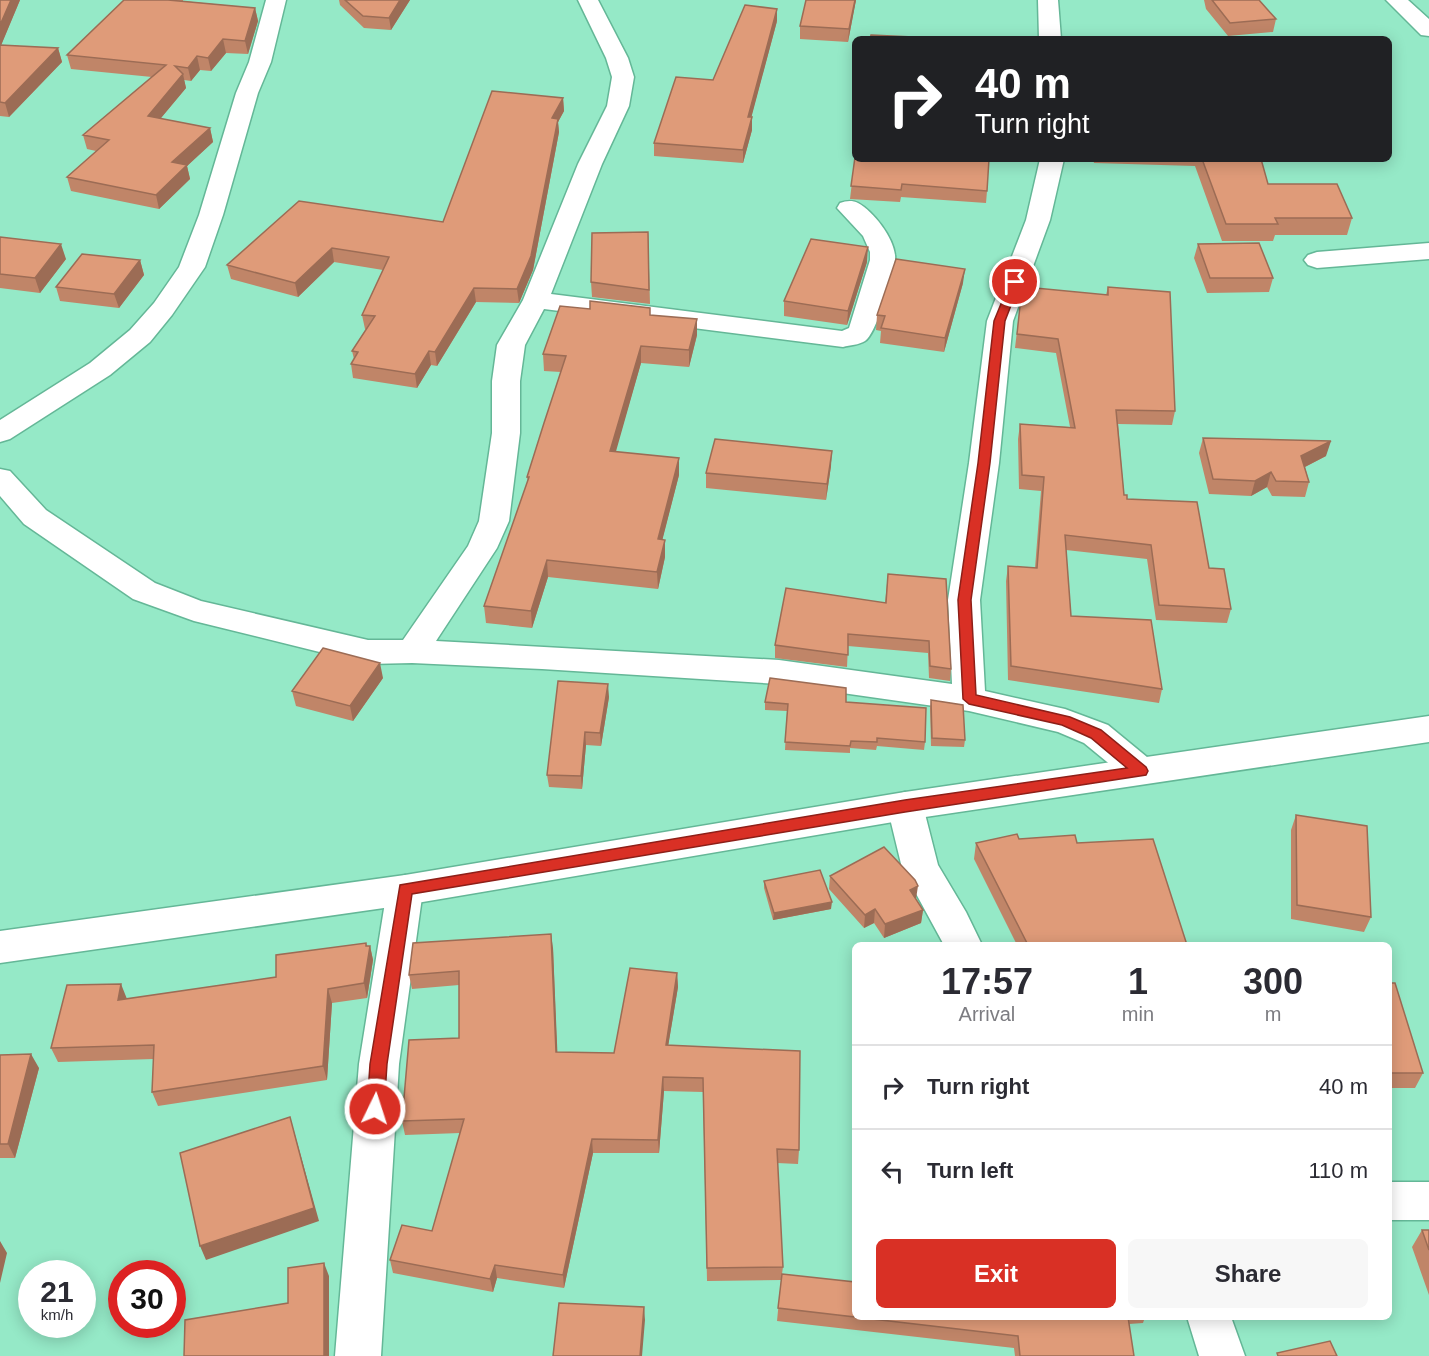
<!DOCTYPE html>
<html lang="en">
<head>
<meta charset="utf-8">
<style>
  :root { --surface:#fff; --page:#f7f7f7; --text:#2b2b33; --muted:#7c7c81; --line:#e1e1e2; --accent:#d93025 }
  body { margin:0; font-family:Arial,sans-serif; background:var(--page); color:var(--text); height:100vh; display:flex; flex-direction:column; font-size:22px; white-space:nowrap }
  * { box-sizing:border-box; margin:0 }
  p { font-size:20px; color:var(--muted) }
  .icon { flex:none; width:33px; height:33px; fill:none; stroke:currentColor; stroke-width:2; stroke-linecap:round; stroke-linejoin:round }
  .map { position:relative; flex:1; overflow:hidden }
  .side { position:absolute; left:852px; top:942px; width:540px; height:378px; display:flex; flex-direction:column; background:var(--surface); border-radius:9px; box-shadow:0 3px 15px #0003 }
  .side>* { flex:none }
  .guide { position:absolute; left:852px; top:36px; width:540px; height:126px; border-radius:9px; box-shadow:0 3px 15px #0003; background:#202124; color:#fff; overflow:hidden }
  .speed { position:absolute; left:18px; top:1260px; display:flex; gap:12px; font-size:30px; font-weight:700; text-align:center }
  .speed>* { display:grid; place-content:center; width:78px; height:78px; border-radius:50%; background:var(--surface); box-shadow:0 3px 15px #0003; line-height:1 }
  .speed small { font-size:15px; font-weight:400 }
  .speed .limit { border:9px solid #d22; background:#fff; color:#111 }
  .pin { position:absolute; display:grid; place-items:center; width:51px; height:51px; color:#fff; margin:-26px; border:3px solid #fff; border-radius:50%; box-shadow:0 2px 6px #0007 }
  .me { position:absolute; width:66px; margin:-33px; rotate:4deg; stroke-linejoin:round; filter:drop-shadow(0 0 4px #0008) }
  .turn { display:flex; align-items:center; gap:21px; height:126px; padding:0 24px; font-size:27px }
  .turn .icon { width:78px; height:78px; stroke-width:2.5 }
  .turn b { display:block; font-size:42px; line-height:51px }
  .eta { display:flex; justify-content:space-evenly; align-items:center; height:102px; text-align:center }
  .eta b { font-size:36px; font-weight:700; line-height:42px }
  .button { display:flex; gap:12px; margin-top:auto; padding:12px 24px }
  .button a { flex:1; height:69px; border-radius:9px; background:var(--accent); color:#fff; font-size:24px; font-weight:700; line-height:69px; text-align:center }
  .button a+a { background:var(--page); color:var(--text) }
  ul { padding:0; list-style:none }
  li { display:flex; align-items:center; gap:18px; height:84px; padding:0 24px; border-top:2px solid var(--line) }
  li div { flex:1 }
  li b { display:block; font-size:22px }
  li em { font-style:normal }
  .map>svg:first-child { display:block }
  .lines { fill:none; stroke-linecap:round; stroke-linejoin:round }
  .street-casing { stroke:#64b797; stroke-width:3 }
  .secondary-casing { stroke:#64b797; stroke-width:3 }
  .street { fill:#fff; fill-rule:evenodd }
  .secondary { fill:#fff; fill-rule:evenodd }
  .wall { fill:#c08568 }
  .shaded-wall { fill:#9c6c55 }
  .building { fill:#df9b79; stroke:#9c6c55; stroke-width:1.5 }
  .route { fill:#d93025; stroke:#8d1f18; stroke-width:1.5 }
</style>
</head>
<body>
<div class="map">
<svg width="1429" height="1356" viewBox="0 0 1429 1356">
  <rect width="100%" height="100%" fill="#95e9c7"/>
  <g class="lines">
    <g class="street-casing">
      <path id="street" d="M266 0H286L271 62 258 93 223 215 205 267 172 315 150 342 110 375 10 439 0 442V420L90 363 130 330 154 303 179 267 199 215 236 93 249 62Z
        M578 0H598L628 58 634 77 629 106 602 164 551 294 842 331 849 328 870 260V252L863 236 837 208 840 203C846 201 852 200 858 203 874 212 893 237 895 255 897 267 876 335 865 341 859 345 850 345 843 347L544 309 525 345 520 381V433L509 521 497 548 436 641 779 660 952 684 948 600 969 463 987 321 1026 220 1040 159H1064L1050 220 1013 321 999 463 980 600 985 691 1065 709 1108 725 1153 762 1158 771 1153 780 1141 784 1129 780 1084 743 1058 732 969 711 779 684 542 669 412 663 368 664 194 621 133 599 24 524 0 496V469L10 471 46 510 155 583 201 601 368 640H403L468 546 479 521 492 433V381L497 345 523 300 578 164 607 106 612 77 606 58Z
        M1038 0H1058L1061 39H1039Z
        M1386 0H1408L1429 19V36L1421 35Z
        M1429 243V259L1317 268 1308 265 1304 260 1308 255 1317 252Z
        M905 792 917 796 923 806 938 865 966 912 982 945H944L902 868 887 806 893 796Z
        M405 875 418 880 423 890 399 1064 381 1356H335L359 1064 387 890 392 880Z
        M1389 1182H1429V1220H1389Z
        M1187 1317H1231L1245 1356H1199Z"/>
    </g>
    <g class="secondary-casing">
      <path id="secondary" d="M1429 716V742L905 820 405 905 0 963V931L405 875 905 792Z"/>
    </g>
    <use href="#street" class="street"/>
    <use href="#secondary" class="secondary"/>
  </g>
  <path class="wall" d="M0 0H20L1 45 58 48 62 62 9 117 0 116Z
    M124 0H183V1L255 8 258 21 248 54 226 53 211 71 200 70 191 81 184 80 186 88 160 119 210 128 213 142 187 166 190 179 159 209 71 191 67 177 96 151 87 149 83 135 152 77 71 69 67 55Z
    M339 0H410L391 30 364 28 340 5Z
    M806 0H856L848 42 800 39V26Z
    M1204 0H1259L1276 19 1273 32 1228 36 1206 9Z
    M777 21 751 117H752V130L743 163 654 156V143L713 80Z
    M563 98 564 111 558 122 559 132 533 270 519 303 476 302 437 366 431 365 417 388 353 378 351 364 354 359 352 351 366 329H365L362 315 383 270 334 262 298 297 231 279 227 265 443 222Z
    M855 157 987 191 986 203 901 197 900 202 850 199Z
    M1093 159H1261L1268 184 1352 218 1347 235H1275L1273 241H1222L1195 166 1094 163Z
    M648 232 650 304 592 297 591 282Z
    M0 237 66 259 40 293 0 288Z
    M1198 244 1273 278 1269 292 1207 293 1194 258Z
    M140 260 144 275 119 308 60 301 56 287Z
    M867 262 847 325 784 316V301Z
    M963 283 944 352 880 343 881 331 876 330 877 315Z
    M1108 287 1175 411 1172 425 1118 424 1124 495 1127 499 1209 568 1231 609 1227 623 1156 620 1147 559 1066 550 1071 616 1162 689 1159 703 1008 680 1006 581 1008 566 1035 568 1041 491 1019 489 1018 439 1020 424 1070 427 1056 353 1015 348 1021 297 1106 295Z
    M590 309 650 315 697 335 689 367 641 363 615 452 679 475 662 540H665V557L658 589 548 577 532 628 486 623 484 606 528 482 527 477 561 372 544 371 543 354Z
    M1203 438 1326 456 1305 467 1309 482 1305 497 1272 496 1267 487 1251 496 1209 494 1199 453Z
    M831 466 826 500 706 488V473Z
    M888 574 951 669 950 681 929 678 928 653 848 646 847 667 775 658V645L885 603Z
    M383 678 353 721 296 706 292 691Z
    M609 697 601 746 586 745 582 789 549 787 547 775Z
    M931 700 965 740 964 747 931 746 930 708Z
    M765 702H846L925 742 924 750 877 746 876 750 850 748V753L785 750 787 711 765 710Z
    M1296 815 1371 917 1364 932 1291 919V830Z
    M1019 839 1077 843 1187 945H1017L974 859 976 843Z
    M830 876 916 899 923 910 921 923 884 938 874 923 864 928 829 889Z
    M764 881 831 909 773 920 764 888Z
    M366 943V946H370L373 960 367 998 332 1003 327 1080 158 1106 152 1092 154 1059 58 1062 51 1048 127 999 276 977Z
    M553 948 557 1052 614 1053 677 973 678 987 668 1046 799 1150 798 1164 777 1163 783 1267 782 1274 855 1317H1145L1143 1323 1129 1324 1134 1356H1015L1014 1348 777 1321 781 1280 707 1281 703 1092 664 1091 659 1153H593L564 1288 497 1278 493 1292 393 1273 390 1260 432 1231 460 1133 405 1135 402 1121 459 1038V985L412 989 409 975Z
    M1389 983 1423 1073 1415 1088H1389Z
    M0 1055 39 1068 15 1158H0Z
    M1422 1230H1429V1295L1412 1247Z"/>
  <path class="shaded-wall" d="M11 0H20L0 48V25Z
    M400 0H410L391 30 389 18Z
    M855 0H856L848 42 849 29Z
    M255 8 258 21 248 54 245 41Z
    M777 9V21L748 130V117Z
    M223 39 226 53 211 71 208 58Z
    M58 48 62 62 9 117 5 103Z
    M197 56 200 70 191 81 188 68Z
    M183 74 186 88 151 130 148 116Z
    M563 98 564 111 558 122 559 132 533 270 519 303 517 289 552 118Z
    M752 117V130L743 163V150Z
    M210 128 213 142 187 166 190 179 159 209 156 195 172 162Z
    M61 244 66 259 40 293 35 278Z
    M868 247 867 262 847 325 848 311Z
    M332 248 334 262 298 297 295 283Z
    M140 260 144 275 119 308 114 294Z
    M965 269 963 283 944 352 945 338Z
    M474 288 476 302 437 366 435 352Z
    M697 319V335L689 367V350Z
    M641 346V363L611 469 610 451Z
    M429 351 431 365 417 388 415 374Z
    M1331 441 1326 456 1297 471 1301 456Z
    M832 451 831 466 826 500 827 484Z
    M679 458V475L658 557V539Z
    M1271 472 1267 487 1251 496 1255 481Z
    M665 540V557L658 589 657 572Z
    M547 560 548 577 532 628 531 611Z
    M380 663 383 678 353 721 350 706Z
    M608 684 609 697 601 746 600 733Z
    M585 732 586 745 582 789 581 776Z
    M918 886 916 899 908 904 910 890Z
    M832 902 831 909 773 920 774 913Z
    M875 909 874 923 864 928 865 915Z
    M923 910 921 923 884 938 885 924Z
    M551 934 553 948 558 1066 556 1052Z
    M366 943 369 955 370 946 373 960 367 998 364 983Z
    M677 973 678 987 666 1059V1045Z
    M121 984 127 999 118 1000Z
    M328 989 332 1003 327 1080 323 1066Z
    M31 1054 39 1068 15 1158 8 1144Z
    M663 1077 664 1091 659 1153 658 1140Z
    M290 1117 319 1221 206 1260 200 1246Z
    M592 1139 593 1153 564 1288 563 1275Z
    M0 1241 7 1253 0 1283Z
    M324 1263 329 1276V1356H324Z
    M495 1265 497 1278 493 1292 490 1279Z
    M644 1307 645 1320 642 1356H640Z"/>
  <path class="building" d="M0 0H11L0 25Z
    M124 0H168L255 8 245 41 223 39 208 58 197 56 188 68 175 66 183 74 148 116 210 128 172 162 187 165 156 195 67 177 109 140 83 135 166 65 67 55Z
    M345 0H400L389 18 363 16Z
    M806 0H855L849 29 800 26Z
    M1212 0H1259L1276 19 1230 23Z
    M745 5 777 9 748 117H752L743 150 654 143 676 77 713 80Z
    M871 35 934 38V39H870Z
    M0 45 58 48 5 103 0 102Z
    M492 91 563 98 552 118 558 119 531 256 517 289 474 288 435 352 429 351 415 374 351 364 358 352 352 351 375 316 362 315 389 257 332 248 295 283 227 265 299 201 443 222Z
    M855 157V159H989L987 191 902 184 901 190 851 186Z
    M1202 159H1261L1268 184H1337L1352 218H1275L1278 224H1226Z
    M648 232 649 290 591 282 592 233Z
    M0 237 61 244 35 278 0 274Z
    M811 239 868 247 848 311 784 301Z
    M1259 243 1273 278H1210L1198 244Z
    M82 254 140 260 114 294 56 287Z
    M896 259 965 269 945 338 881 328 885 316 877 315Z
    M1025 287 1108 295V287L1170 292 1175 411 1116 410 1124 495H1127V499L1197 502 1209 568 1224 569 1231 609 1159 605 1151 545 1065 535 1071 616 1151 620 1162 689 1011 666 1008 566 1037 568 1044 477 1022 475 1020 424 1075 428 1058 339 1017 334 1021 297Z
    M590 301 650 308V315L697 319 689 350 641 346 610 451 679 458 658 539 665 540 657 572 547 560 531 611 484 606 529 477H527L544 423 566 356 543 354 560 306 590 309Z
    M1203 438 1331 441 1301 456 1309 482 1276 481 1271 472 1255 481 1213 479Z
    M715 439 832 451 827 484 706 473Z
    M888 574 946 579 951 669 930 666 929 641 848 634V655L775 645 786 588 886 603Z
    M323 648 380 663 350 706 292 691Z
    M770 678 846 688V702L926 708 925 742 877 738V742L851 741 850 746 785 742 788 704 765 702Z
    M558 681 608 684 600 733 585 732 581 776 547 775Z
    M931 700 963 705 965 740 932 738Z
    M1296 815 1367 826 1371 917 1297 905Z
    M1017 834 1019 839 1075 835 1077 843 1153 839 1187 945H1028L976 843Z
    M884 847 915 880 918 886 910 890 923 910 885 924 875 909 865 915 830 876Z
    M820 870 832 902 774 913 764 881Z
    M551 934 556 1052 614 1053 630 968 677 973 666 1045 800 1051 799 1150 777 1149 783 1267 707 1268 703 1078 663 1077 658 1140 592 1139 563 1275 495 1265 490 1279 390 1260 402 1225 432 1231 464 1119 402 1121 409 1040 459 1038V971L409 975 413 943Z
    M366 943V946H370L364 983 328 989 323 1066 152 1092 154 1045 51 1048 67 985 121 984 118 1000 276 977V955Z
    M1389 983H1395L1423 1073H1389Z
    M31 1054 8 1144H0V1055Z
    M290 1117 314 1208 200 1246 180 1153Z
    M1422 1230H1429V1250Z
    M324 1263V1356H184L185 1320 288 1303V1268Z
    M782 1274 855 1282V1317H1128L1134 1356H1020L1018 1336 778 1308Z
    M559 1303 644 1307 640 1356H553Z
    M1330 1341 1337 1356H1278L1277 1353Z"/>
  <path class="route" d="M1015 279 1020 282 1005 321 990 463 971 600 976 695 1070 717 1101 730 1146 767 1148 771 1146 775 905 812 412 894 387 1064 384 1109 381 1115 375 1117 370 1115 367 1109 370 1064 400 885 905 800 1127 768 1091 738 1062 725 969 704 963 699 958 600 978 463 994 321 1010 282Z"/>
</svg>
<div class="speed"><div>21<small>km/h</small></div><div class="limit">30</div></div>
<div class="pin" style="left:1015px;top:282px;background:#d93025"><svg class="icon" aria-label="arrive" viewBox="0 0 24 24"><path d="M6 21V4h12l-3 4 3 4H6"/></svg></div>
<svg class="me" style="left:375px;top:1109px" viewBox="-20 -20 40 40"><circle r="17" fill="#d93025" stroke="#fff" stroke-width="3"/><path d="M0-11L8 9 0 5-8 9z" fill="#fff"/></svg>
<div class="guide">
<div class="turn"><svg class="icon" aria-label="right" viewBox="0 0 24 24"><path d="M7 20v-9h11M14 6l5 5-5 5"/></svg><div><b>40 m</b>Turn right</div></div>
</div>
<section class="side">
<div class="eta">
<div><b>17:57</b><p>Arrival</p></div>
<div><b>1</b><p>min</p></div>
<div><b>300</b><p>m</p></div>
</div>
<ul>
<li><svg class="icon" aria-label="right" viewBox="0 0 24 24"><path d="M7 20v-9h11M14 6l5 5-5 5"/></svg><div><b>Turn right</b></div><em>40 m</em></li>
<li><svg class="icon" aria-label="left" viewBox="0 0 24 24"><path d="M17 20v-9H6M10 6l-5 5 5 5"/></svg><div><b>Turn left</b></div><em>110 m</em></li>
</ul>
<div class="button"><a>Exit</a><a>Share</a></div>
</section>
</div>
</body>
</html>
